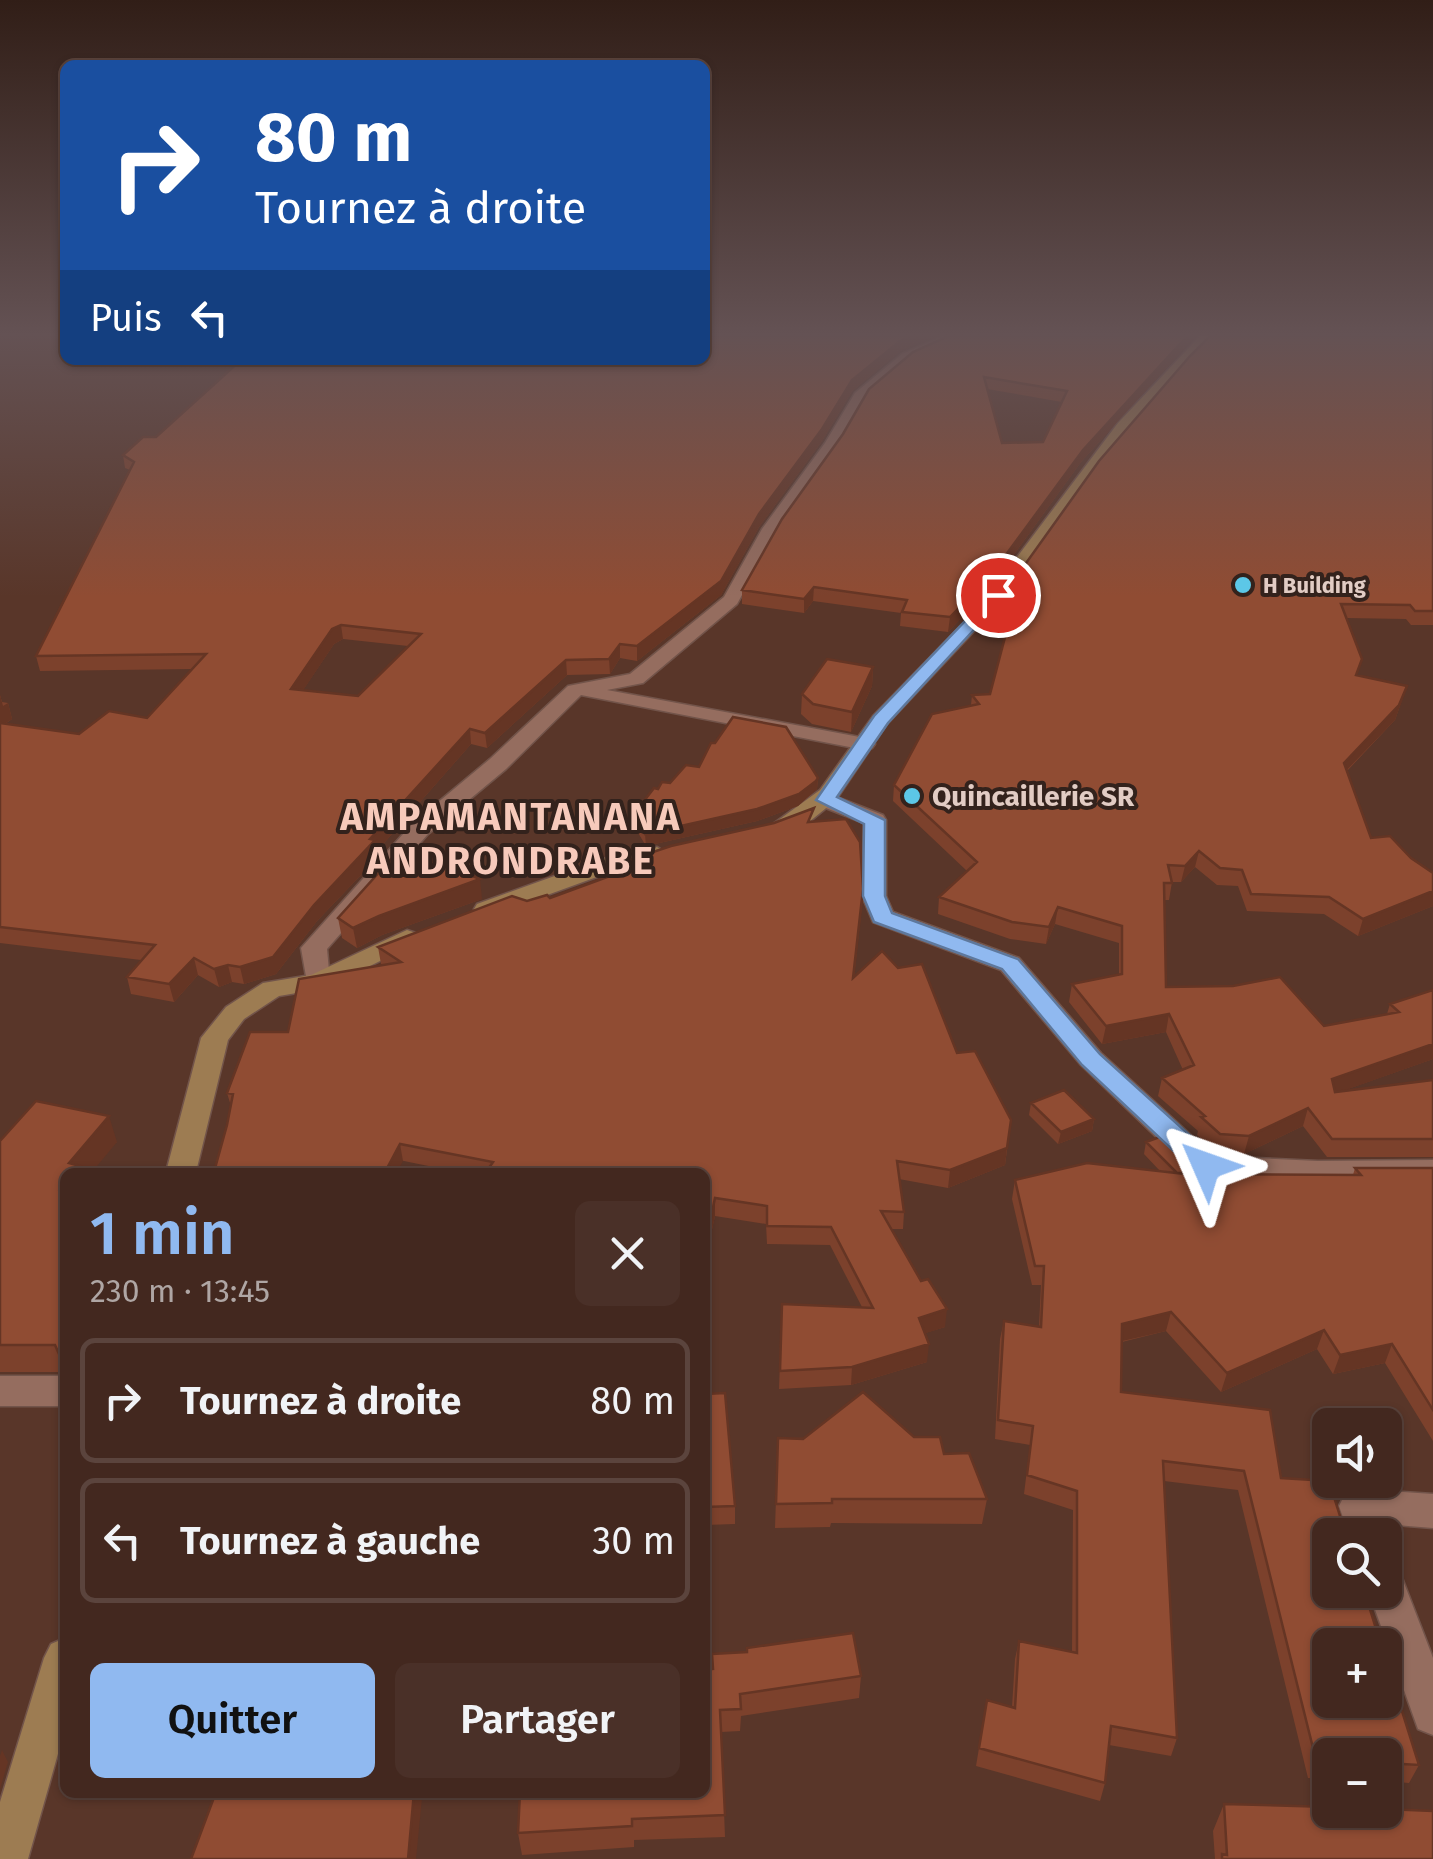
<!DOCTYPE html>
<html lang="fr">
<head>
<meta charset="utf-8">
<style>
  :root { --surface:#43281f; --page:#4a3028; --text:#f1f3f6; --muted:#afa6a4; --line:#5b443d; --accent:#90b9f0 }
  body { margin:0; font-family:"Fira Sans",sans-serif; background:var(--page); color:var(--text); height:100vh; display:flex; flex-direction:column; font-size:38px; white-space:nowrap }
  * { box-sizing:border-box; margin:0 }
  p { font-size:32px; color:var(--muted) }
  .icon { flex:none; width:55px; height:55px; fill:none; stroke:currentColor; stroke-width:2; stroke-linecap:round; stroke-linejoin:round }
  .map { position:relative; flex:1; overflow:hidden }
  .details { position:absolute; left:60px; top:1168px; width:650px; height:630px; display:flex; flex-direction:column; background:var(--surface); border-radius:15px; box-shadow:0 2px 8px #0004,0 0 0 2px var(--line) }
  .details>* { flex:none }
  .guide { position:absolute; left:60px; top:60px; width:650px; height:305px; border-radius:15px; box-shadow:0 2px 8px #0004,0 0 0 2px var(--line); background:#1a4fa0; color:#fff; overflow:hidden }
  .buttons { position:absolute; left:1312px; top:1408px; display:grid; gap:20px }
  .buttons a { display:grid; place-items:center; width:90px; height:90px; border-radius:15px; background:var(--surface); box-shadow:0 2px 8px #0004,0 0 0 2px var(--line); font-size:50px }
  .pin { position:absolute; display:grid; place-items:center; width:85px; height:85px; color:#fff; margin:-42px; border:5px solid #fff; border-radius:50%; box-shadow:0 2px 10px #0007 }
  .me { position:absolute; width:110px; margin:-55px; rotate:313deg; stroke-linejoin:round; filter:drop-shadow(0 0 8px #0008) }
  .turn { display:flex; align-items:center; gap:35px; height:210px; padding:0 30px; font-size:45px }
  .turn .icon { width:130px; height:130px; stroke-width:2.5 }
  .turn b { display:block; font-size:70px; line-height:85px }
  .then { display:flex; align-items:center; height:95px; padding:0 30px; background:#0003; gap:20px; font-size:38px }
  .round { display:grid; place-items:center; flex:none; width:105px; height:105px; border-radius:15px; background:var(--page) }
  .summary { display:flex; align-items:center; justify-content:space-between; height:170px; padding:0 30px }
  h1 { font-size:60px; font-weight:600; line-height:75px; color:var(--accent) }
  .cta { display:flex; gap:20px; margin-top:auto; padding:20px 30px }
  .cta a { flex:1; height:115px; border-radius:15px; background:var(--accent); color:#111; font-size:40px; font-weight:600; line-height:115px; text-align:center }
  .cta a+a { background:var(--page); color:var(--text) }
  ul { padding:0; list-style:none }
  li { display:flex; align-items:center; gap:30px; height:125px; margin:0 20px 15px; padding:0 10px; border:5px solid var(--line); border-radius:15px }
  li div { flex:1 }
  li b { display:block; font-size:38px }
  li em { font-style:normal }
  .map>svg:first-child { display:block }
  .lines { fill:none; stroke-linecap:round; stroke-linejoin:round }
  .street-casing { stroke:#72544a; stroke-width:3 }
  .secondary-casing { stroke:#72544a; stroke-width:3 }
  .street { fill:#956d5f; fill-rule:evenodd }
  .secondary { fill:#9d7c52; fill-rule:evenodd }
  .wall { fill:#7c412c; fill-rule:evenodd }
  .shaded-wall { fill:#653524 }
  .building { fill:#904c33; stroke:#653524; stroke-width:2.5; fill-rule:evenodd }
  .route { fill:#90b9f0; stroke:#5e789c; stroke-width:2.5 }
  .poi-dot { fill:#5cc7e7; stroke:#33221c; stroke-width:4 }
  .labels { text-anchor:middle; stroke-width:8; stroke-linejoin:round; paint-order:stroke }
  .far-poi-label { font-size:22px; font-weight:bold; fill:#e2ccc4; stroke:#33221c; text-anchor:start }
  .poi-label { font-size:28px; font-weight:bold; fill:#e2ccc4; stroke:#33221c; text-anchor:start }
  .district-label { font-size:38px; font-weight:bold; letter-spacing:2.5px; fill:#f7cabb; stroke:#33221c }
</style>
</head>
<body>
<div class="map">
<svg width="1433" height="1859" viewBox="0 0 1433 1859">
  <rect width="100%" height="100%" fill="#593629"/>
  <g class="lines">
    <g class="street-casing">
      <path id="street" d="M944 336H961L910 360 865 398 839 444 778 530 737 604 643 683 607 690 865 738 872 740 875 744 872 748 865 750 581 695 506 769 428 834 327 949 330 982 326 988H308L301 948 412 824 490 759 568 686 630 674 724 597 762 529 825 443 855 393 902 354Z
        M826 793 883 815 886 820V896L893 912 1019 958 1101 1053 1214 1156 1318 1161 1433 1160V1182L1318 1183 1195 1174 1081 1065 1001 970 873 922 862 896 864 823 818 805 815 800Z
        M0 1376H65V1406H0Z
        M1358 1489 1433 1494V1528L1383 1524 1387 1535 1385 1540V1535H1349L1339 1506 1345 1494Z
        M1385 1565 1399 1570 1433 1658V1735L1418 1729 1368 1590H1385Z"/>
    </g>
    <g class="secondary-casing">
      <path id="secondary" d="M1200 336H1214L1128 428 1007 596 887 724 836 800 809 822 784 831 776 829 773 824 820 790 873 716 981 605 1118 423Z
        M657 847 669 854 665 859 616 870 495 914 486 916 474 909 477 904 602 859Z
        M407 930 416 933 420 938 416 943 326 988 279 996 244 1019 228 1040 196 1172H166L201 1038 226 1007 263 983 311 975Z
        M65 1638V1729L28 1859H0V1802L44 1658 51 1644Z"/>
    </g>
    <use href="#street" class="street"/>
    <use href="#secondary" class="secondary"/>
  </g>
  <path class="wall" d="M947 336H1195L1081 462 989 589 948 632 900 626 901 613 813 601 804 613 742 604V590ZM987 389 1062 402 1043 442 1002 443Z
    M1433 336V625H1411L1406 619 1346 618 1357 675 1407 686 1395 720 1347 771 1371 838 1433 891V906L1358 936 1324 914 1247 911 1238 886 1217 885 1195 867 1181 882H1172L1169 900H1165L1166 987 1324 1026 1387 1014 1390 1004 1433 990V1059L1342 1091 1433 1080V1157H1327L1303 1126 1244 1154 1216 1152 1197 1135 1198 1131 1158 1096 1162 1078 1183 1070 1166 1032 1102 1044 1069 1002 1072 984 1119 975V943L1055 924 1046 944 1010 939 938 914 939 897 967 871 893 801 894 785 971 705 972 695 990 694 1006 636 979 632 980 617 1009 587Z
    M900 351 852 391 822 441 759 527 721 595 637 661 620 658 610 674 567 675 487 748 471 744 377 851 378 857 317 921 276 974 244 984 232 982 219 987 198 975 174 1002 131 994 127 977 141 960 0 943V695L2 702 8 703 12 719 5 724 79 734 147 718 192 669 40 671 36 656 130 470 125 468 123 455 156 437 235 365 200 360H705ZM343 639 408 646 358 696 303 690 334 644Z
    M873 667 872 686 851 732 812 724 801 714 802 694Z
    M699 767 818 778 817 789 798 806 757 821 646 846 634 826V814L658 789Z
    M813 822 862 905 854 977 957 1053 1011 1120 1005 1165 948 1188 899 1179 904 1212 903 1229H891L945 1327 925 1333 927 1362 851 1385 779 1389 782 1304 862 1307 830 1245 767 1244 766 1224 715 1216 711 1234H705V1172H458L227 1125 231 1106 227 1093 288 1032 383 965 381 964 378 947 527 901 550 898 614 875V865Z
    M482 899 382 935 357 948 342 938 338 918Z
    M1031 1103 1094 1119 1092 1131 1058 1144 1029 1115Z
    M0 1141 117 1142 65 1172V1372H0Z
    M1146 1142 1197 1165 1195 1174 1353 1175 1355 1168H1433V1441L1385 1363 1333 1374 1317 1349 1221 1392 1166 1331 1122 1342 1121 1392 1281 1478 1419 1765 1409 1783 1385 1781V1755H1330V1779L1308 1778 1238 1490 1164 1481 1177 1738 1171 1756 1109 1745 1105 1783 1100 1801 976 1766 987 1700 1012 1707 1015 1659 1019 1641 1072 1652 1073 1510 1024 1494 1030 1445 995 1439 1000 1339 1004 1321 1039 1326 1041 1285H1032L1012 1199 1015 1180 1160 1171 1144 1154Z
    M705 1394 735 1506V1524L705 1525Z
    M914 1437 944 1454 987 1499 982 1524 831 1523 830 1527 775 1528 778 1438Z
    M705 1670 861 1676 859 1698 741 1716 740 1731 721 1732 725 1837 634 1840V1847L522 1855 518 1833Z
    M1224 1804 1433 1859H1215L1213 1831Z"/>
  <path class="shaded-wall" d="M910 336H933L900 351 852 391 822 441 759 527 721 595 637 661V646L759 514 852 380 900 341Z
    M1187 336H1195L1081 462 989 589 948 632 950 617 1083 450Z
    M814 587 813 601 804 613V599Z
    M341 625 343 639 334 644 294 704 291 689 332 629Z
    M620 644V658L610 674 609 659Z
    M566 660 567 675 487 748 485 733Z
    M873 667 872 686 851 732 852 712Z
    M1407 686 1395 720 1339 778 1344 763Z
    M0 695 3 706 8 703 12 719 0 727Z
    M470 729 471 744 377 851 378 857 317 921 276 974 244 984 240 967 314 905 370 839Z
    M818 778 817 789 798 806 757 821 646 846 645 834Z
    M1199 851 1195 867 1181 882 1185 866Z
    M480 879 482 899 382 935 357 948 353 928 379 916Z
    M1433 891V906L1358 936 1363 919Z
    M1058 907 1055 924 1046 944 1049 927Z
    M194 958 198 975 174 1002 169 984Z
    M228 965 232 982 219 987 214 969Z
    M1169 1014 1166 1032 1102 1044 1106 1026Z
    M1433 1044V1059L1326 1097 1332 1079Z
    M1308 1108 1303 1126 1244 1154 1249 1136Z
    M109 1116 117 1142 92 1172H72L69 1163Z
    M1094 1119 1092 1131 1058 1144 1061 1132Z
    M400 1144 403 1161 397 1172H385Z
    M1007 1148 1005 1165 948 1188 950 1170Z
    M1197 1165 1194 1178 1178 1174Z
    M715 1198V1216L711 1234V1217Z
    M947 1309 945 1327 917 1336 919 1318Z
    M1171 1312 1166 1331 1118 1342 1122 1324Z
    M1324 1330 1317 1349 1221 1392 1227 1373Z
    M929 1344 927 1362 851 1385 852 1367Z
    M1392 1344 1385 1363 1333 1374 1340 1355Z
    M2 1750 8 1762 0 1789V1756Z
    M414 1792H420L422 1798 416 1859H408Z"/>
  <path class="building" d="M705 336H910L900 341 852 380 822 429 759 514 721 581 637 646 620 644 609 659 566 660 485 733 470 729 370 839 375 840 314 905 273 957 240 967 228 965 214 969 194 958 169 984 127 977 155 945 0 927V723L79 734 109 711 147 718 206 654 36 656 134 462 123 455 143 437H156L241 360H705ZM341 625 421 634 358 696 291 689 332 629Z
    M948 336H1187L1083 450 991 575 950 617 902 612 907 600 814 587 804 599 742 590 782 519 843 434 869 389 913 352ZM984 377 1067 391 1043 442 1002 443Z
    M1210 336H1433V611H1415L1410 605 1341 604 1362 659 1356 675 1407 686 1399 705 1344 763 1371 838 1390 836 1411 858 1433 873V891L1363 919 1329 897 1251 894 1242 870 1220 868 1199 851 1185 866 1168 865 1172 883H1164L1166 987 1233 986 1280 977 1324 1026 1399 1012 1390 1004 1433 990V1044L1332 1079 1335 1092 1433 1080V1139H1332L1308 1108 1249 1136 1220 1134 1201 1117 1205 1116 1162 1078 1194 1065 1169 1014 1106 1026 1072 984 1122 974V926L1058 907 1049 927 1012 922 939 897 977 862 894 785 932 714 979 704 972 695 990 694 1009 622 980 617 1009 587 1099 461 1190 356Z
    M827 659 873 667 852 712 813 704 802 694Z
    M733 717 786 727 818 778 816 781 799 794 757 809 645 834 634 814 654 788 658 789 662 782 670 783 686 765 699 767 711 743H715Z
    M814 808 808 822 846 819 860 842 863 889 853 978 882 951 898 968 922 964 957 1053 975 1051 1011 1120 1007 1148 950 1170 897 1161 904 1212 881 1211 921 1281 928 1279 947 1309 919 1318 929 1344 852 1367 780 1371 782 1304 873 1308 831 1227 767 1226V1206L715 1198 711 1217 705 1216V1172H486L493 1162 400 1144 385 1172H214L227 1125 233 1094 227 1093 250 1032H288L299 979 401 962 378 947 512 896 527 901 547 895 550 898 621 872 614 865 671 846 774 823Z
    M401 848 480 879 379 916 353 928 338 918Z
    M1064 1090 1094 1119 1061 1132 1031 1103Z
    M36 1101 109 1116 69 1163 80 1166 74 1172H65V1184L60 1190 65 1191V1354H59L55 1345H0V1141Z
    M1165 1135 1197 1165 1181 1173H1177L1146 1142Z
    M1087 1163 1185 1174 1361 1175 1355 1168H1433V1410L1392 1344 1340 1355 1324 1330 1227 1373 1171 1312 1122 1324 1121 1392 1270 1410 1281 1478 1329 1481 1346 1535H1330V1590H1364L1381 1645H1330V1700H1385V1657L1419 1765 1385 1763V1755H1330V1760H1316L1244 1471 1163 1461 1177 1738 1111 1726 1105 1783 979 1748 987 1700 1015 1708 1019 1641 1077 1653V1491L1027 1475 1033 1426 998 1420 1004 1321 1041 1327 1044 1266H1035L1015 1180Z
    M863 1392 914 1437H940L944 1454 969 1453 987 1499H832V1503L776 1504 778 1438 803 1439Z
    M725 1393 735 1506 705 1507V1394Z
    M853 1633 861 1676 740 1694 741 1709 720 1710 725 1815 632 1819V1826L518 1833 520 1792H705V1670L713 1669 712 1654 747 1652V1648Z
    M216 1792H414L408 1859H191Z
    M1224 1804 1330 1807V1810L1385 1809 1433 1811V1859H1222V1854L1227 1855Z"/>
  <linearGradient id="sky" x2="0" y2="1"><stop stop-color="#311e17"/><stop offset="0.56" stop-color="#645254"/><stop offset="1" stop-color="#645254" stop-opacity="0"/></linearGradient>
  <rect width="1433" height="597" fill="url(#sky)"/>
  <path class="route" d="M993 592 1006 595 888 723 837 797 885 820V896L892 913 1018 959 1100 1054 1216 1159 1220 1166 1216 1173H1197L1082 1065 1002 969 874 922 863 896 864 824 816 800 874 716Z"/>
  <g class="poi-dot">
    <circle cx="1243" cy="585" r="10"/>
    <circle cx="912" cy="796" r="10"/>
  </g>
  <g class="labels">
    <g class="far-poi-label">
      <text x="1263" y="593">H Building</text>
    </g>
    <g class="poi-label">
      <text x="932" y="806">Quincaillerie SR</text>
    </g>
    <g class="district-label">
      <text x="511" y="830">AMPAMANTANANA<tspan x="511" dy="44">ANDRONDRABE</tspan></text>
    </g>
  </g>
</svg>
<div class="buttons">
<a><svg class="icon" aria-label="sound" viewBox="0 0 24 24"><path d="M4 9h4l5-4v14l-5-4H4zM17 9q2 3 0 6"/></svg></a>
<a><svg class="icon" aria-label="search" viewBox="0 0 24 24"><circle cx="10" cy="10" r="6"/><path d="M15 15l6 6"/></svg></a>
<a>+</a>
<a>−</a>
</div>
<div class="pin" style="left:998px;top:595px;background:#d93025"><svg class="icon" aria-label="arrive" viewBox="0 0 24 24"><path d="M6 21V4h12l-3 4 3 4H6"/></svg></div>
<svg class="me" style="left:1206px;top:1166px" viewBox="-20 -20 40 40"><path d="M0-17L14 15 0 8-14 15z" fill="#90b9f0" stroke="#fff" stroke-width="4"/></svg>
<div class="guide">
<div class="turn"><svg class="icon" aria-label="right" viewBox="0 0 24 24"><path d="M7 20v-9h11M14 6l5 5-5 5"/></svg><div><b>80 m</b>Tournez à droite</div></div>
<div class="then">Puis<svg class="icon" aria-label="left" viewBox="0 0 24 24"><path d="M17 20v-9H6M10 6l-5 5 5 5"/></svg></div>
</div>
<section class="details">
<div class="summary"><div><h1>1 min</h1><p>230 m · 13:45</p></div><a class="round"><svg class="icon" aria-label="close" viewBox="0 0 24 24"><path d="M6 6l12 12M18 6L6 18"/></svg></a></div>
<ul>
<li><svg class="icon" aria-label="right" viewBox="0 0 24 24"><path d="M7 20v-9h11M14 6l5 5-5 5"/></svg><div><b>Tournez à droite</b></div><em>80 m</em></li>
<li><svg class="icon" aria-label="left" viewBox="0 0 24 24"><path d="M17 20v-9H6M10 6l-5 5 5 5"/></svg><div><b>Tournez à gauche</b></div><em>30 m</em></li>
</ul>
<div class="cta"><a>Quitter</a><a>Partager</a></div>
</section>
</div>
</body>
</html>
